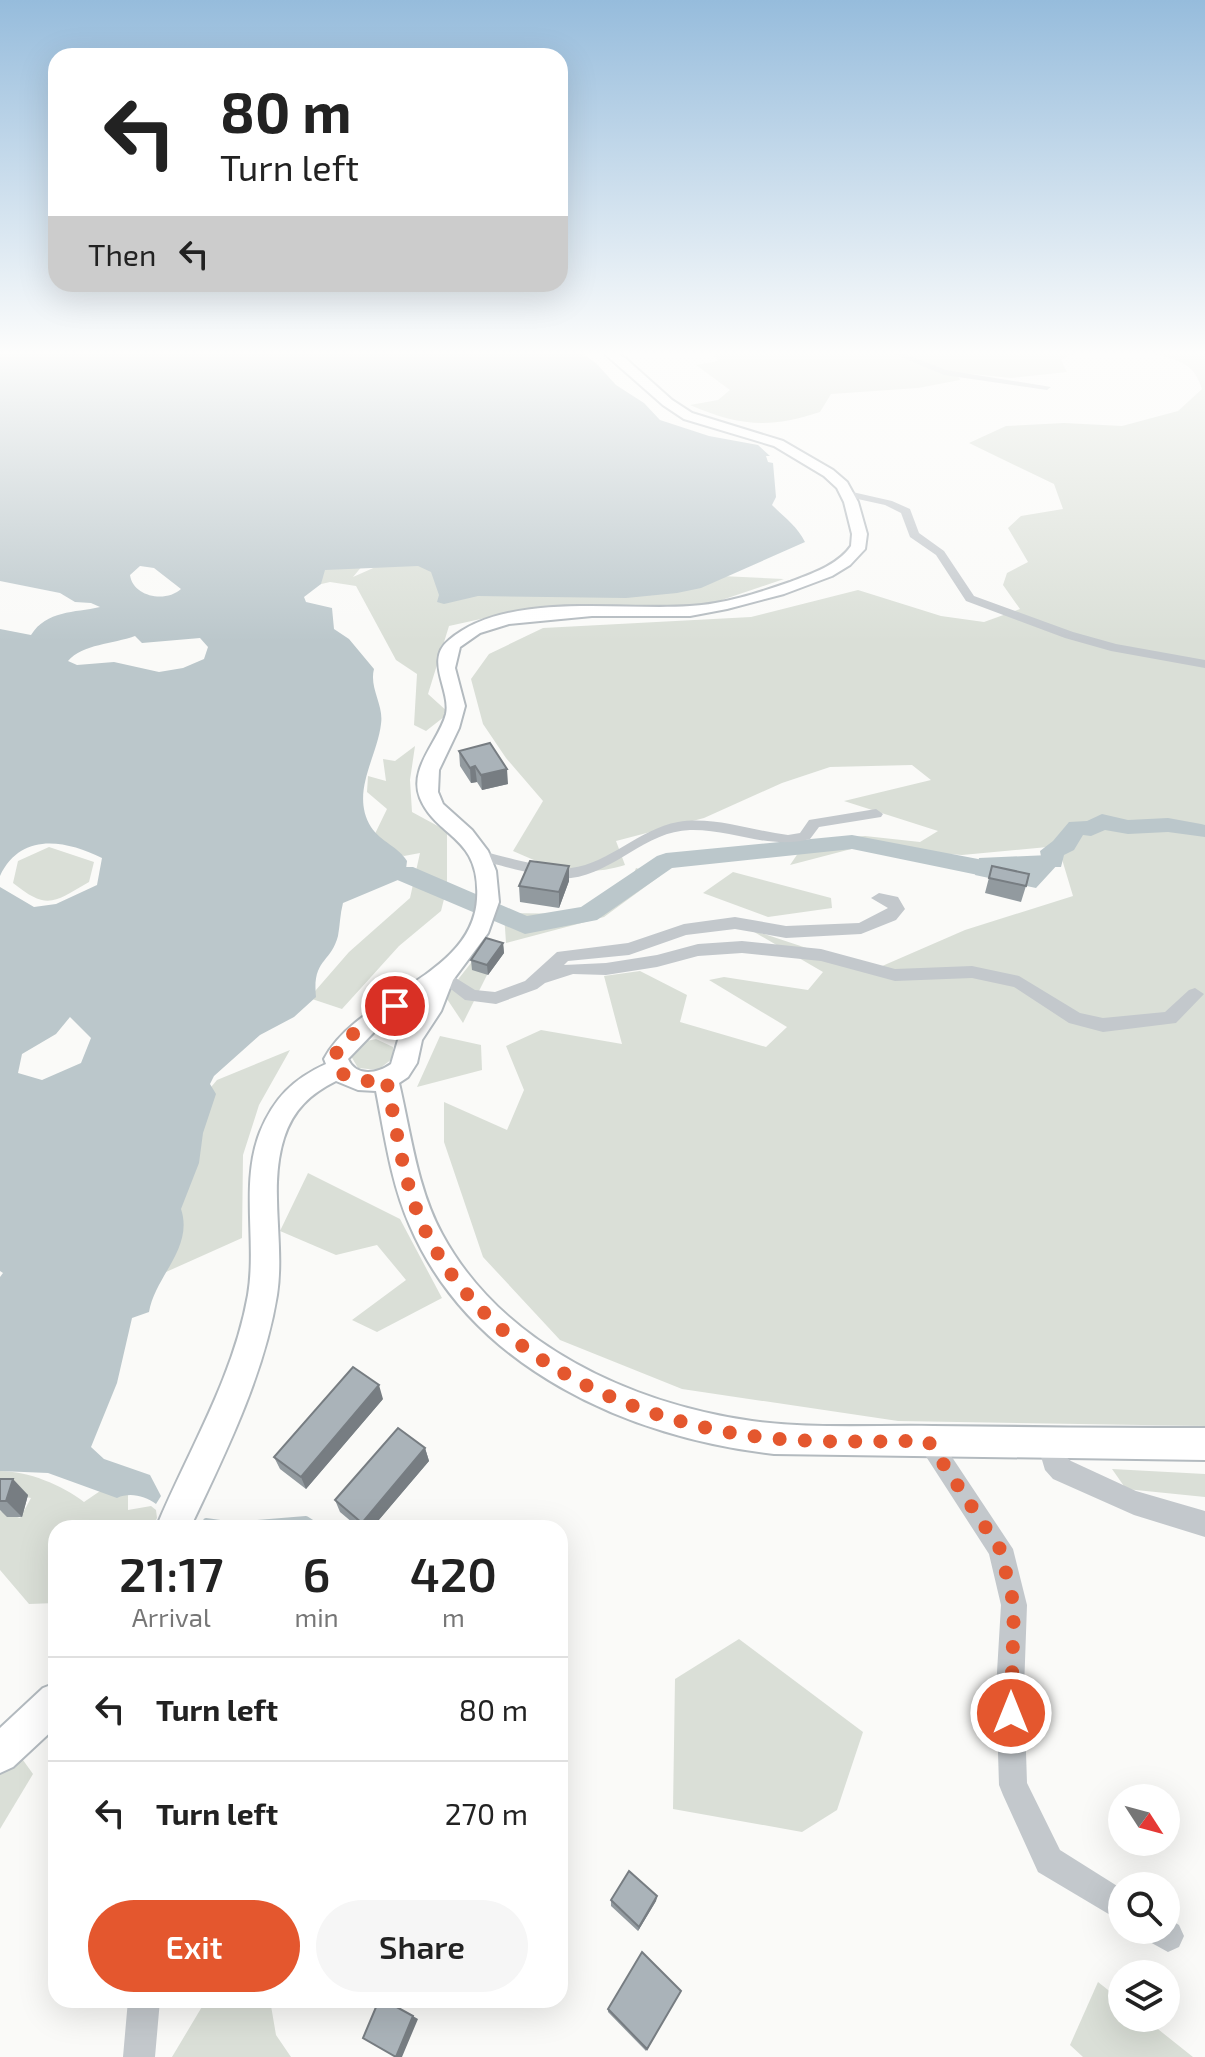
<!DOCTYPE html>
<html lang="en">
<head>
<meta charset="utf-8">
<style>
  :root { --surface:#fff; --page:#f6f6f6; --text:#222; --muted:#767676; --line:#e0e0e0; --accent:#e4572e }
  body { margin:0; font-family:"Exo 2",sans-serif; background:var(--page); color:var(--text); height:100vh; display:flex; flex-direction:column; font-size:30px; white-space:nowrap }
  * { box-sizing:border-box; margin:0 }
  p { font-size:26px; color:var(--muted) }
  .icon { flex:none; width:44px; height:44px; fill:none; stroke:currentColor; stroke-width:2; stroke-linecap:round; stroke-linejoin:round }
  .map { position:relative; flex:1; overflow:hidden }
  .side { position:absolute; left:48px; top:1520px; width:520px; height:488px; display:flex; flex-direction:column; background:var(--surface); border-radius:24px; box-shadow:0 8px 32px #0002 }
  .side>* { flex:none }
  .top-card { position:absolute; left:48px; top:48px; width:520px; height:244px; border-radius:24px; box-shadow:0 8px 32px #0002; background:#fff; color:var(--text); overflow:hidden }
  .needle { width:52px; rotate:126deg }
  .fabs { position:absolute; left:1108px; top:1784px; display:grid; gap:16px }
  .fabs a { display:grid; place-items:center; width:72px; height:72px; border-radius:50%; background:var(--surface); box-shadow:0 8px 32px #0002; font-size:40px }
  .pin { position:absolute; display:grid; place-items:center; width:68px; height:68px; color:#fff; margin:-34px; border:4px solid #fff; border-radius:50%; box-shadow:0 2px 8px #0007 }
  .me { position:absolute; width:88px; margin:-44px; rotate:0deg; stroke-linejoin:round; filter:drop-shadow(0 0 6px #0008) }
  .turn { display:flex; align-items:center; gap:28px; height:168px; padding:0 40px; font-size:36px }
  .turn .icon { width:104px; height:104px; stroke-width:2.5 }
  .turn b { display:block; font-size:56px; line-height:68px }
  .then { display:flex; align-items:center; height:76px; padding:0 40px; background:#0003; gap:16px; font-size:30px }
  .eta { display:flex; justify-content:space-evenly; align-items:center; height:136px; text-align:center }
  .eta b { font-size:48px; font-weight:600; line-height:56px }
  .button { display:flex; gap:16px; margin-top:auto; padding:16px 40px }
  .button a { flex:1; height:92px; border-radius:48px; background:var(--accent); color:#fff; font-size:32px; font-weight:600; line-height:92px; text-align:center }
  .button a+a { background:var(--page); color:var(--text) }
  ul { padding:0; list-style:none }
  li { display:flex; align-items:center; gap:24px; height:104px; padding:0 40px; border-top:2px solid var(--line) }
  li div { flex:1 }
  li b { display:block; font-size:30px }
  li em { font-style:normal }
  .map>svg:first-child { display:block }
  .green { fill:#dadfd7 }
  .water { fill:#bbc7cb; fill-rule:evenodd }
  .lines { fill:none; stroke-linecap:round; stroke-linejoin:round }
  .stream { stroke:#bbc7cb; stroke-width:6 }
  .river { fill:#bbc7cb; fill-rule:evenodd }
  .secondary-casing { stroke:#b3babf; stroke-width:4 }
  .street { fill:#c3c8cc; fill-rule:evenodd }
  .secondary { fill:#fff; fill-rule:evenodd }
  .wall { fill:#929a9f }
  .shaded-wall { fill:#777d82 }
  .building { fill:#aab3b9; stroke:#777d82; stroke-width:2 }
  .route { stroke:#e4572e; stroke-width:14; stroke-dasharray:0 25.2 }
</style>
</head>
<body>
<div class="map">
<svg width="1205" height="2057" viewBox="0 0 1205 2057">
  <rect width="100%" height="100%" fill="#fafaf8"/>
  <path class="green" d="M713 354H1073L1061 360 1067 372 1011 378 963 373 958 376 960 380 918 388 831 394 820 412C769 429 739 426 690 405L718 400 730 390 696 365 718 361Z
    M1155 354H1205V1426L898 1421 682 1389 560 1340 483 1257 444 1142V1102L507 1130 524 1090 506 1046 541 1030 622 1044 604 976 640 971 687 995 680 1022 766 1047 787 1027 709 980 724 977 808 990 823 972 749 929 873 970 965 930 1073 896 1058 846 962 855 859 847 790 865 807 840 865 836 920 842 938 831 844 801 931 780 912 765 830 767 782 783 704 818 616 841 625 865C583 878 552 869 513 851L543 801 506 758 483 724 471 679 489 654 543 628 751 617 858 590 941 616 984 622 1020 609 1003 585 1007 573 1028 562 1008 528 1021 516 1063 509 1054 484 969 443 1006 426 1064 423 1122 426 1178 411 1202 389C1194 363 1180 361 1155 354Z
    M348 559H368L353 577 380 565 423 562 784 579 710 604 662 608 555 607 517 611 449 626 428 694 449 713 426 731 414 725 417 674 396 660 356 586 330 582 300 589 309 572Z
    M415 746 410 780 412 812 447 831V887L441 911 399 946 342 1009 309 998 349 952 410 898 420 853 404 856 371 842 387 809 367 792 368 776 386 781 383 759 395 761Z
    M49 847 94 862 89 882C54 902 48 911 13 883L18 861Z
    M636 868 660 876 604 917 506 943 504 913 579 914 630 883Z
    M733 872 831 898 832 908 768 917 703 893Z
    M482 949 487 975 463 1023 445 996Z
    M440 1036 481 1045 482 1070 417 1087Z
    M376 1039 393 1047V1058L378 1070 358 1068 351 1056 362 1042Z
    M290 1050 259 1105 243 1155 242 1238 166 1272 149 1161 217 1080Z
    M308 1173 400 1219 442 1298 377 1332 352 1320 406 1280 377 1245 336 1255 280 1231Z
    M1112 1469 1205 1474V1497L1126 1489Z
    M0 1471C28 1471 62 1485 84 1502L128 1472V1510L151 1506 156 1510 157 1518 152 1528H56V1603L29 1604 0 1570V1511L20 1518 31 1498 17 1495 0 1511Z
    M739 1639 863 1732 837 1810 802 1832 673 1809 675 1679Z
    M0 1728 33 1774 0 1829Z
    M1098 1982 1122 2001V2018H1144L1193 2057H1083L1070 2045Z
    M206 2000H270L276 2035 291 2057H172Z"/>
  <path class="water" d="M0 354H583L596 363 616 385 644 403 660 420 709 436 758 445 770 456H766L768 462 773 463 776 497 772 505C784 517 797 526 805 542L701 588 677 593 626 598 478 596 444 604 437 602 439 595 431 572 418 566 325 570 321 584 304 597 306 602 332 608 334 629 349 639 374 669C369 688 384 705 381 724 377 758 350 793 371 827 381 842 399 847 407 861L405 877 343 903C340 914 340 925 338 936 331 963 312 959 316 997L294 1017 260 1035 214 1076 210 1084 216 1094 203 1133 199 1163 181 1209C194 1248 155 1276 149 1312L132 1318 117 1383 91 1447 104 1459 150 1475 161 1496 156 1504C145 1496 130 1492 117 1498L48 1473 0 1471V1277L3 1273 0 1271V887L34 907 56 904 97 885 102 858C65 840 21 832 0 876V629L31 635C47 610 74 613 100 607L91 603 75 602 60 593 0 581ZM140 566 154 568 181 589C166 603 133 597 130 575ZM135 636 142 643 200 638 208 647 204 659 183 668 159 672 114 662 77 665 68 661C83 644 113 644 135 636ZM70 1017 91 1038 81 1063 42 1080 18 1073 22 1054 56 1034Z
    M1049 855 1059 863 1036 888 975 875 979 858Z"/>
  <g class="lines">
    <path class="stream" d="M206 1521 234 1525 306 1519 320 1528"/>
    <path class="river" d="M1102 814 1128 820 1168 818 1201 824 1205 825V837L1168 832 1128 834 1105 830 1091 836 1083 835 1074 850 1064 855 1061 867H1043L1040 851 1053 841 1069 822 1087 821Z
      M852 835 978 859 987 862 990 867 987 872 978 875 852 849 672 868 597 920 525 934 395 879 392 873 395 867H413L527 916 581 907 657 856 666 853Z"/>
    <g class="secondary-casing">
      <path id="secondary" d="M605 354H618L625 358 672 400 692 413 783 441 833 470 847 482 858 502 867 534 865 549 850 565 832 576 784 594 727 609 690 616H592L509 624 480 633 460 647 455 668 465 706 459 728 439 770 438 792 443 804 472 830 488 851 496 871 499 902 488 933 453 980 441 1011 422 1040 417 1063 408 1077 399 1083C411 1134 417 1188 442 1234 502 1345 632 1404 752 1421 812 1429 873 1425 933 1426 1024 1427 1114 1428 1205 1428V1460L774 1454C629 1438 471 1368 410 1226 391 1183 385 1137 376 1091L358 1090 336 1081C310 1094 293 1110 284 1138 268 1188 285 1243 277 1295 264 1376 225 1454 190 1528H156C188 1451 233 1379 248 1295 257 1242 240 1183 260 1132 274 1098 293 1079 326 1064L324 1059C358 994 472 978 477 899 481 835 437 839 420 798 408 768 439 741 446 714 451 690 424 660 449 640 506 591 619 611 690 606 724 604 758 593 790 582 811 574 838 565 851 546L852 534 844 502 837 488 824 476 774 446 684 419 663 405ZM422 999 398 1040 391 1064C377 1074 356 1077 348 1059L375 1031Z
        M56 1683V1727L13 1767 0 1773V1728L43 1688Z"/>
    </g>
    <path class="street" d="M894 354H905L946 370 1051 387 1047 390 944 375Z
      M848 491 892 501 910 509 919 533 944 551 974 596 1073 632 1116 644 1205 660V668L1111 651 1065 638 966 601 936 555 910 537 901 513 885 505 844 496V492Z
      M876 809 883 814 881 817 819 827 810 839C768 850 732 829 690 830 646 831 614 873 571 878 552 881 502 865 481 861L473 856 481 851C503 856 552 871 571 868 610 863 639 829 678 822 714 816 753 831 788 835L800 833 809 820Z
      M879 893 898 897 905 909 896 920 861 934 786 938 735 929 686 935 629 955 568 961 564 965 606 963 657 955 698 944 742 941 821 949 895 969 972 966 1019 976 1080 1013 1103 1018 1165 1012 1189 990 1195 988 1204 994 1176 1023 1103 1032 1069 1023 1014 987 972 978 895 981 821 961 742 953 698 956 657 967 606 975 573 974 545 983 537 989 496 1004 465 1000 434 976 443 970 475 990 495 992 525 981 557 952 628 943 684 924 735 917 786 926 859 923 888 908 871 898Z
      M928 1429 936 1433 1013 1549 1027 1605 1024 1689 1027 1783 1060 1850 1122 1889V1922L1038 1872 1003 1795 999 1785 996 1689 1001 1605 989 1554 916 1441 920 1433Z
      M1049 1431 1057 1435 1064 1455 1071 1461 1136 1491 1205 1511V1537L1134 1515 1053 1479 1045 1470 1037 1443 1041 1435Z
      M1166 1917 1179 1925 1184 1936 1179 1947 1168 1952 1148 1941 1144 1930H1166Z
      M128 2000H160L155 2057H123Z"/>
    <use href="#secondary" class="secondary"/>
  </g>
  <path class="wall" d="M459 751 508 784 482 790 477 782 471 783 460 766Z
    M569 866V881L559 908 520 902 519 886Z
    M992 866 1026 886 1021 902 985 893Z
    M503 943 504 953 488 975 472 970 471 960Z
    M383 1399 306 1489 280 1469 274 1457Z
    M425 1448 429 1461 372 1528H359L340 1512 335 1500Z
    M0 1479 28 1495 22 1517H7L0 1510Z
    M657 1896 656 1901 638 1931 611 1906V1900Z
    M681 1991 646 2051 608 2012V2009Z"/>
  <path class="shaded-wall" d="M475 766 477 782 471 783 470 768Z
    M507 769 508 784 482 790 481 775Z
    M569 866V881L559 908V892Z
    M503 943 504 953 488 975 487 965Z
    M379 1385 383 1399 306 1489 301 1477Z
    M425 1448 429 1461 372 1528H364L362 1523Z
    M13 1479 28 1495 22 1517 6 1501Z
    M657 1896 656 1901 638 1931 639 1927Z
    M385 2000 418 2019 402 2057H396Z
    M475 2000H480L475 2008 471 2005Z"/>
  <path class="building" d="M490 743 507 769 481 775 475 766 470 768 459 751Z
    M530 861 569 866 559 892 519 886Z
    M992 866 1029 874 1026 886 989 878Z
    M486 938 503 943 487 965 471 960Z
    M353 1367 379 1385 301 1477 274 1457Z
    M398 1428 425 1448 362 1523 335 1500Z
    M0 1479H13L6 1501H0Z
    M629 1871 657 1896 639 1927 611 1900Z
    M642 1952 681 1991 647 2049 608 2009Z
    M379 2000H384L413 2016 396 2057 363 2038Z
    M466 2000H475L471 2005Z"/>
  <linearGradient id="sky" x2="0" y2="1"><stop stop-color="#96bcdc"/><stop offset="0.55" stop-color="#fdfdfc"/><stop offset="1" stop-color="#fdfdfc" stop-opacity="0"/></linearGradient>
  <rect width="1205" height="642" fill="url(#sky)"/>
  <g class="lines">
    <path class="route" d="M395 1006C380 1017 353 1031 342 1044 317 1075 363 1086 386 1079 397 1128 402 1179 423 1226 481 1351 621 1418 752 1436 810 1444 869 1441 928 1441L1000 1549 1014 1605 1011 1713"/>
  </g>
</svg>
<div class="fabs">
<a><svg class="needle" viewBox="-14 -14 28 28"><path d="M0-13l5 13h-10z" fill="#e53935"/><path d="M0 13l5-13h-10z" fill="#767676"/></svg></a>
<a><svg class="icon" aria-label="search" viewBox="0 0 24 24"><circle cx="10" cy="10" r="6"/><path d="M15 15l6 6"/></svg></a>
<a><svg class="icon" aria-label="layers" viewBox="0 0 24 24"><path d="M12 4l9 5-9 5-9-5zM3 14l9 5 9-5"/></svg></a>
</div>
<div class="pin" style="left:395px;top:1006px;background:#d93025"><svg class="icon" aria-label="arrive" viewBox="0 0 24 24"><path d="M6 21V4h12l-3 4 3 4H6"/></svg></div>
<svg class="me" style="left:1011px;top:1713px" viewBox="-20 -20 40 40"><circle r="17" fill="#e4572e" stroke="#fff" stroke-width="3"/><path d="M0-11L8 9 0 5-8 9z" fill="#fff"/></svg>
<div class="top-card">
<div class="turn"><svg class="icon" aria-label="left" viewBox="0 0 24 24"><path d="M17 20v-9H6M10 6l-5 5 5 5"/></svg><div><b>80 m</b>Turn left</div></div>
<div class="then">Then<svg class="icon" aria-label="left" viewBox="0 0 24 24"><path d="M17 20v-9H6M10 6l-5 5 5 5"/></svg></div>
</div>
<section class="side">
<div class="eta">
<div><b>21:17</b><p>Arrival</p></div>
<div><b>6</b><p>min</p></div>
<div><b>420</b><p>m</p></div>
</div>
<ul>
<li><svg class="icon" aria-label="left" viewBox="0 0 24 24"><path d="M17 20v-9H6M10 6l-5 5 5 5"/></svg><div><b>Turn left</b></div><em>80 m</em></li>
<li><svg class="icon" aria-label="left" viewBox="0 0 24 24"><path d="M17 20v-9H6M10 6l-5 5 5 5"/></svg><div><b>Turn left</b></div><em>270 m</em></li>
</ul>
<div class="button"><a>Exit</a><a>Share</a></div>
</section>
</div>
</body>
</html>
